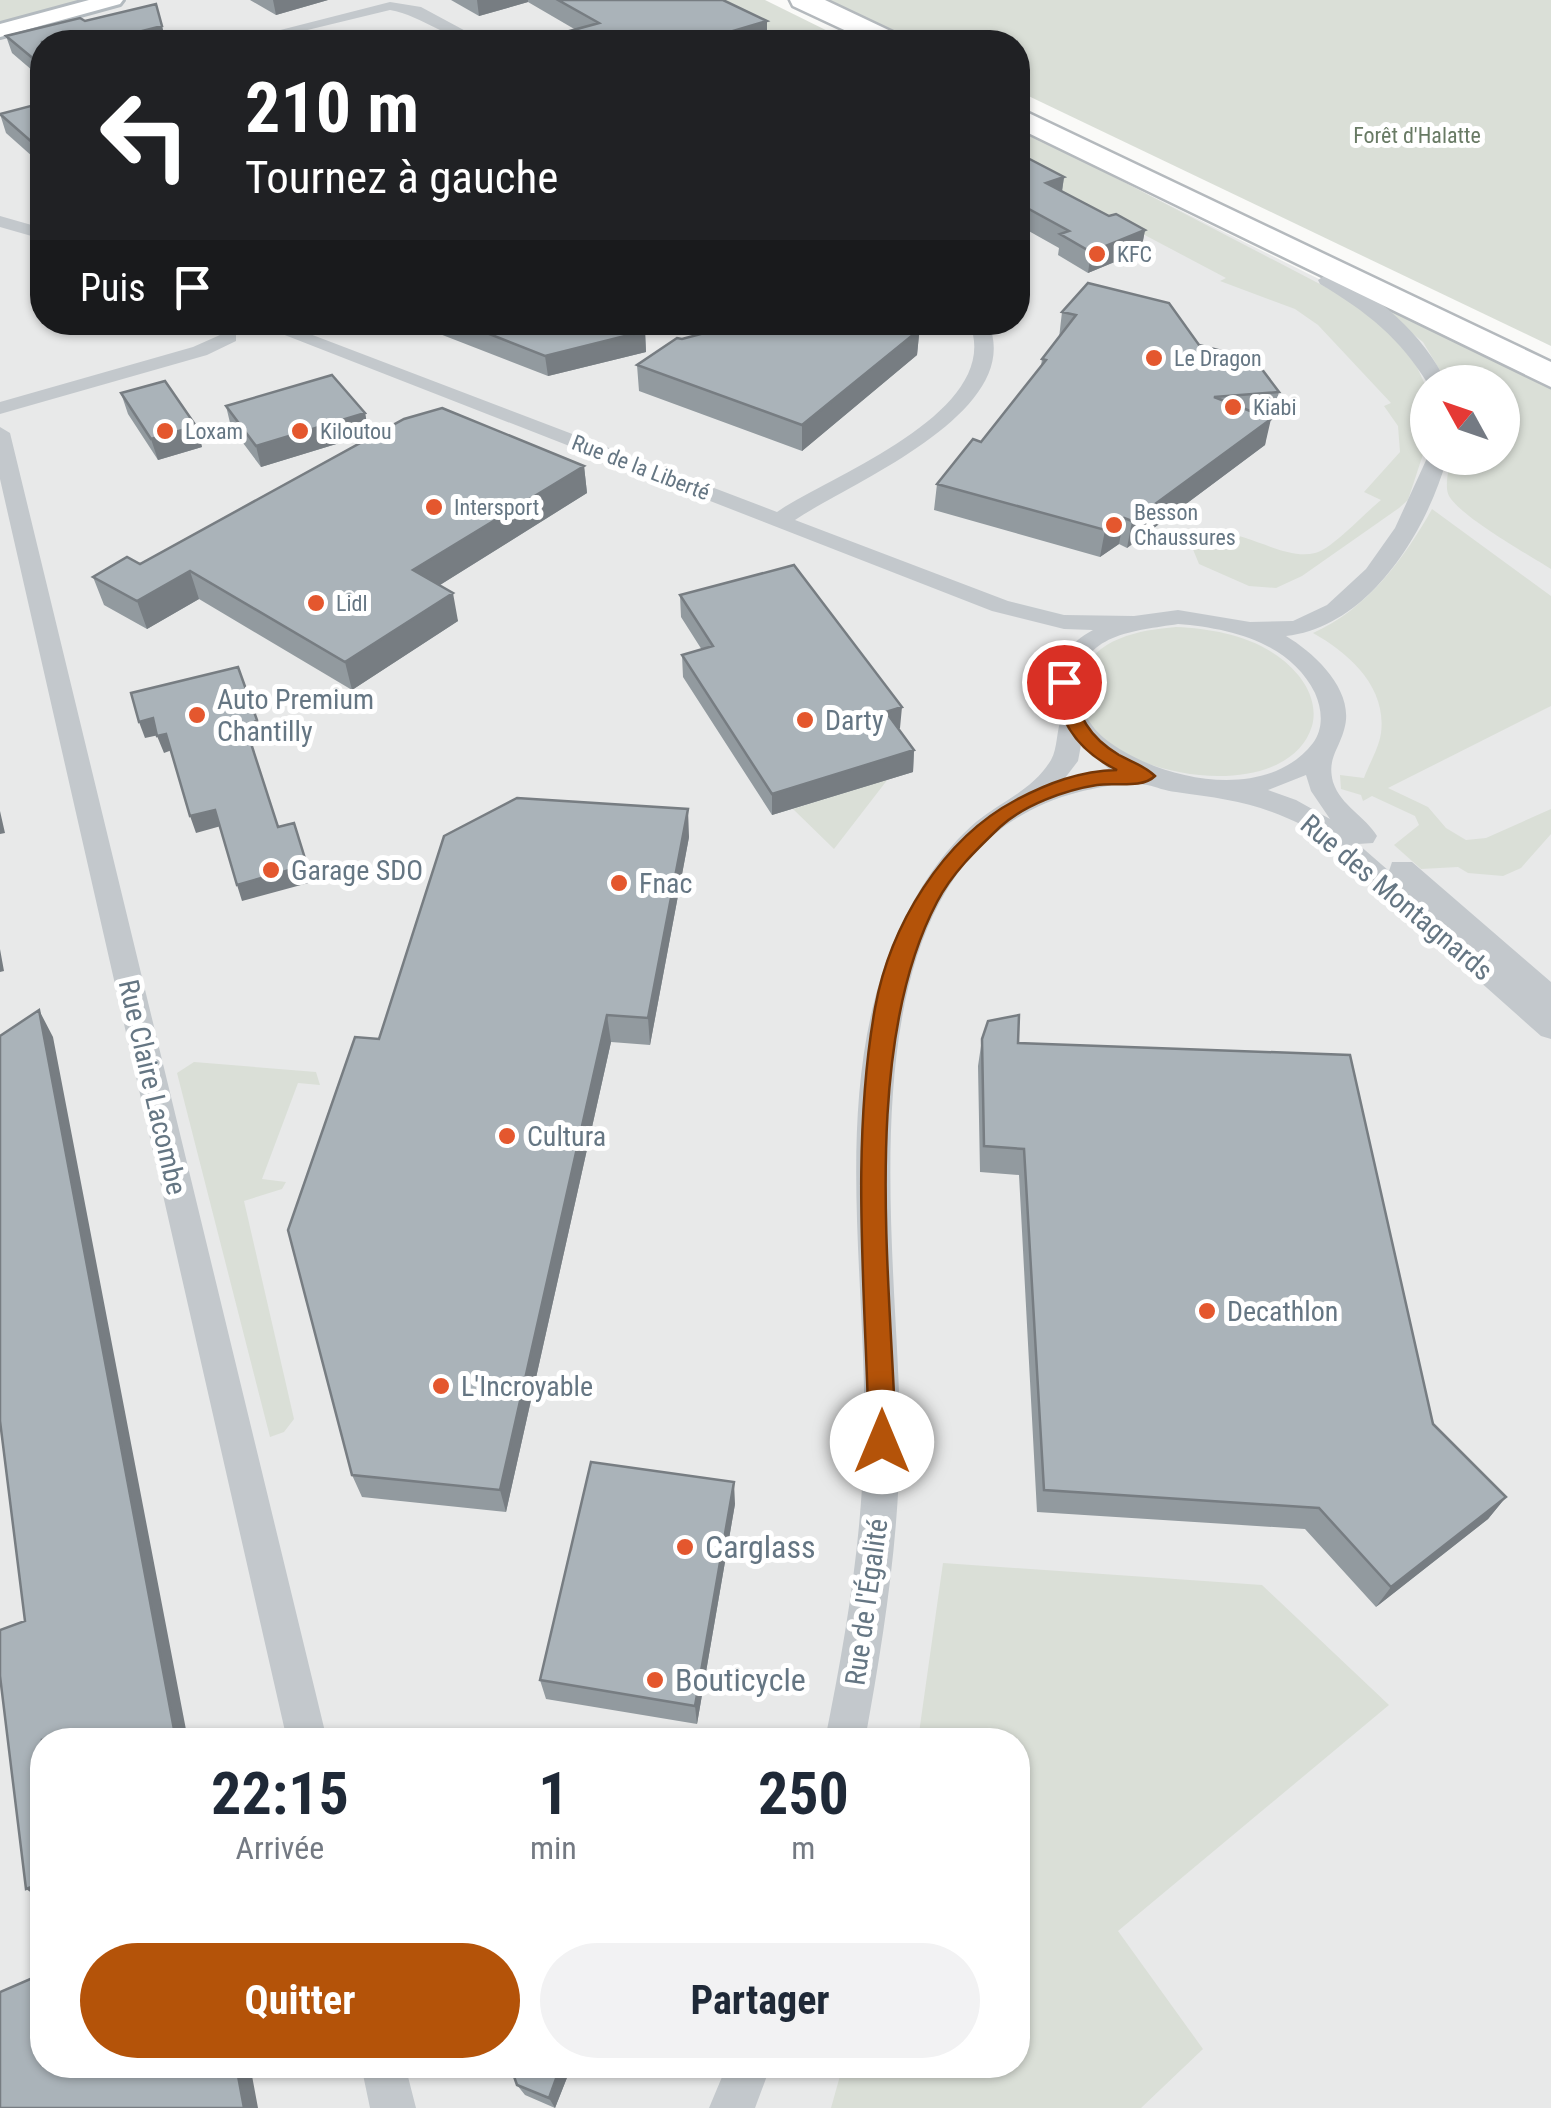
<!DOCTYPE html>
<html lang="fr">
<head>
<meta charset="utf-8">
<style>
  :root { --surface:#fff; --page:#f2f2f3; --text:#1f2937; --muted:#747a83; --accent:#b45309 }
  body { margin:0; font-family:"Roboto Condensed",sans-serif; background:var(--page); color:var(--text); height:100vh; display:flex; flex-direction:column; font-size:38px; white-space:nowrap }
  * { box-sizing:border-box; margin:0 }
  p { font-size:32px; color:var(--muted) }
  .icon { flex:none; width:55px; height:55px; fill:none; stroke:currentColor; stroke-width:2; stroke-linecap:round; stroke-linejoin:round }
  .map { position:relative; flex:1; overflow:hidden }
  .panel { position:absolute; left:30px; top:1728px; width:1000px; height:350px; display:flex; flex-direction:column; background:var(--surface); border-radius:40px; box-shadow:0 2px 8px #0004 }
  .panel>* { flex:none }
  .top-card { position:absolute; left:30px; top:30px; width:1000px; height:305px; border-radius:40px; box-shadow:0 2px 8px #0004; background:#202124; color:#fff; overflow:hidden }
  .needle { width:65px; rotate:310deg }
  .buttons { position:absolute; left:1410px; top:365px; display:grid; gap:20px }
  .buttons a { display:grid; place-items:center; width:110px; height:110px; border-radius:50%; background:var(--surface); box-shadow:0 2px 8px #0004; font-size:50px }
  .pin { position:absolute; display:grid; place-items:center; width:85px; height:85px; color:#fff; margin:-42px; border:5px solid #fff; border-radius:50%; box-shadow:0 2px 10px #0007 }
  .me { position:absolute; width:110px; margin:-55px; rotate:0deg; stroke-linejoin:round; filter:drop-shadow(0 0 8px #0008) }
  .turn { display:flex; align-items:center; gap:35px; height:210px; padding:0 50px; font-size:45px }
  .turn .icon { width:130px; height:130px; stroke-width:2.5 }
  .turn b { display:block; font-size:70px; line-height:85px }
  .then { display:flex; align-items:center; height:95px; padding:0 50px; background:#0003; gap:20px; font-size:38px }
  .eta { display:flex; justify-content:space-evenly; align-items:center; height:170px; text-align:center }
  .eta b { font-size:60px; font-weight:700; line-height:70px }
  .cta { display:flex; gap:20px; margin-top:auto; padding:20px 50px }
  .cta a { flex:1; height:115px; border-radius:60px; background:var(--accent); color:#fff; font-size:40px; font-weight:700; line-height:115px; text-align:center }
  .cta a+a { background:var(--page); color:var(--text) }
  .map>svg:first-child { display:block }
  .built { fill:#e8e9e9; fill-rule:evenodd }
  .green { fill:#dadfd7 }
  .lines { fill:none; stroke-linecap:round; stroke-linejoin:round }
  .secondary-casing { stroke:#b3babf; stroke-width:6 }
  .highway-casing { stroke:#b4b9bd; stroke-width:5 }
  .street { fill:#c3c8cc; fill-rule:evenodd }
  .secondary { fill:#fff; fill-rule:evenodd }
  .highway { fill:#fff; fill-rule:evenodd }
  .wall { fill:#929a9f }
  .shaded-wall { fill:#777d82 }
  .building { fill:#aab3b9; stroke:#777d82; stroke-width:2.5 }
  .route { fill:#b45309; stroke:#753606; stroke-width:2.5 }
  .poi-dot { fill:#e4572e; stroke:#fff; stroke-width:4 }
  .labels { text-anchor:middle; stroke-width:10; stroke-linejoin:round; paint-order:stroke }
  .far-park-label { font-size:22px; fill:#687a64; stroke:#fff }
  .far-poi-label { font-size:22px; fill:#657683; stroke:#fff; text-anchor:start }
  .far-street-label { font-size:22px; fill:#657683; stroke:#fff }
  .poi-label { font-size:28px; fill:#657683; stroke:#fff; text-anchor:start }
  .street-label { font-size:28px; fill:#657683; stroke:#fff }
  .near-poi-label { font-size:32px; fill:#657683; stroke:#fff; text-anchor:start }
</style>
</head>
<body>
<div class="map">
<svg width="1551" height="2108" viewBox="0 0 1551 2108">
  <rect width="100%" height="100%" fill="#fafaf8"/>
  <path class="built" d="M123 0H756L844 42H42V322H1018V130L1551 394V2108H0V31ZM1428 382H1502V458H1428ZM42 1740H1018V2065H42Z"/>
  <path class="green" d="M0 0H100L0 27Z
    M697 0H765L850 42H765L772 40Z
    M827 0H1551V346L1018 91V42H916Z
    M1018 127 1339 294 1389 330 1417 367 1427 389V442L1408 500 1399 508 1302 576 1276 588 1249 586 1199 564 1192 547C1220 508 1275 563 1315 553 1331 550 1366 512 1381 500L1364 492 1400 452 1398 426 1384 406 1391 403 1318 325 1295 309 1220 281 1226 278 1069 195 1060 198 1018 184Z
    M1356 288 1551 384V569C1529 555 1461 517 1449 496 1444 486 1449 469 1451 458H1502V382H1447L1423 342Z
    M1432 509 1551 596V706L1388 788 1428 807 1446 828 1466 840 1486 838 1551 809V834L1521 868 1503 876 1468 873 1458 867 1421 869 1394 845 1419 825 1415 816 1372 796 1363 801 1361 795 1341 789 1340 775 1364 778C1369 764 1379 748 1381 733 1387 687 1349 653 1313 633 1366 610 1404 559 1432 509Z
    M1176 627C1220 629 1269 639 1299 676 1310 690 1317 708 1312 726 1284 819 1053 770 1081 678 1093 638 1140 630 1176 627Z
    M888 779 834 849 793 809Z
    M194 1062 316 1072 320 1085 298 1083 262 1179 286 1182 282 1189 244 1201 294 1419 284 1432 270 1437 177 1073Z
    M943 1563 1262 1585 1389 1705 1118 1931 1203 2049 1141 2108H831L843 2065H1018V1740H918Z"/>
  <g class="lines">
    <g class="secondary-casing">
      <path id="secondary" d="M89 0H123L120 4 0 37V24Z"/>
    </g>
    <g class="highway-casing">
      <path id="highway" d="M790 0H825L901 36 905 42H870L793 6Z
        M1018 108 1551 362V387L1018 128Z"/>
    </g>
    <path class="street" d="M390 2 421 7 486 42C452 44 424 16 390 10L258 42H233Z
      M0 216 42 228V239L0 227Z
      M1327 274C1375 289 1426 338 1446 382L1428 384C1401 339 1366 311 1320 284L1318 280Z
      M969 322H988C1028 412 849 483 795 520L1008 601 1064 615 1134 616 1178 610 1250 622 1293 621 1327 605 1366 569 1395 528 1428 456 1447 458C1427 531 1369 627 1286 636 1316 654 1356 692 1344 730 1338 751 1327 759 1333 782 1341 806 1365 816 1377 836L1373 843 1358 844 1389 871 1392 862H1412L1551 982V1039L1541 1036 1306 827C1260 803 1226 799 1176 792 1165 791 1157 787 1147 785 1127 781 1099 787 1079 792 826 857 901 1250 900 1439 899 1540 883 1641 865 1740H825C845 1641 862 1542 864 1441 868 1274 828 1090 898 932 916 892 943 850 976 822 1002 801 1033 790 1051 760 1058 748 1056 730 1062 717 1043 683 1060 647 1093 630L1064 629 992 611 272 330 275 326H289L777 512C830 476 1007 411 969 322ZM1178 624C1229 628 1290 642 1315 693 1322 709 1324 728 1313 743 1265 805 1155 779 1104 738 1091 727 1080 710 1079 692 1076 634 1134 631 1178 624ZM1081 745 1109 769 1065 778 1078 761ZM1306 775 1311 791 1330 819 1296 800 1268 790Z
      M229 331 236 333V341L207 355 0 414V402L193 347Z
      M0 427 10 433 327 1740H287L0 479Z
      M361 2065H405L416 2108H370Z
      M727 2065H771L755 2108H709Z"/>
    <use href="#secondary" class="secondary"/>
    <use href="#highway" class="highway"/>
  </g>
  <path class="wall" d="M250 0H328L276 15Z
    M451 0H723L767 21V42H567L566 32 576 30 528 2 479 16Z
    M156 4 166 42H42L40 77 12 53 6 36 85 21Z
    M42 103V165L6 133 0 114Z
    M1018 153 1064 177 1062 192 1109 216 1145 230 1141 251 1088 273 1058 255 1059 248 1018 225Z
    M1062 312 1199 345 1252 368 1279 392 1272 418H1269L1265 445 1127 548 1119 544 1100 557 934 510 937 484 981 442 1041 366 1042 359 1059 338Z
    M409 322H641L634 327 645 331 646 352 548 376Z
    M724 322H926V329L919 335 917 355 802 451 639 391 637 365 682 339 729 327Z
    M121 393 196 426 202 447 158 460 128 414Z
    M226 406 365 413 369 434 261 467 231 427Z
    M584 466 587 493 440 585 458 621 352 690 199 599 147 629 104 605 93 577 140 564Z
    M680 595 900 728 898 729 914 750 913 772 772 815 683 677 682 655 702 650 681 617Z
    M689 837 650 1045 611 1042 506 1512 362 1497 352 1475 379 1039Z
    M982 1039 1018 1043 1433 1424 1506 1497 1488 1519 1376 1607 1305 1529 1037 1512 1019 1175 980 1172 978 1066Z
    M735 1504 697 1724 546 1699 540 1680Z
    M510 2065H572L555 2108 525 2095 517 2085Z"/>
  <path class="shaded-wall" d="M273 0H328L276 15Z
    M477 0H528V2L479 16Z
    M767 21V42H696Z
    M162 26 166 42H99Z
    M42 58V76L40 77 35 60Z
    M1064 177 1061 197 1046 183Z
    M1145 230 1141 251 1088 273 1091 252Z
    M614 322H641L620 337 645 331 646 352 548 376 545 356Z
    M905 322H926V329L919 335 917 355 802 451V425Z
    M365 413 369 434 261 467 256 446Z
    M1271 419 1265 445 1127 548 1132 521Z
    M196 426 202 447 158 460 151 439Z
    M584 466 587 493 419 598 413 570Z
    M1124 518 1119 544 1100 557 1105 530Z
    M190 571 199 599 147 629 137 601Z
    M453 593 458 621 352 690 345 662Z
    M902 707 900 728 884 734 886 712Z
    M153 718 159 735 145 738 139 722Z
    M257 720 262 737 251 745 246 728Z
    M166 734 172 750 164 753 157 736Z
    M914 750 913 772 772 815V794Z
    M688 809 689 837 650 1045 648 1018Z
    M215 810 221 826 196 833 190 816Z
    M0 811 5 833 0 834Z
    M307 865 312 882 242 901 237 885Z
    M0 949 4 971 0 972Z
    M39 1010 53 1037 188 1740H176Z
    M607 1015 611 1042 506 1512 500 1490Z
    M734 1482 735 1504 697 1724 695 1706Z
    M1506 1497 1488 1519 1376 1607 1391 1587Z
    M42 1883V1900L26 1889Z
    M236 2065H250L258 2108H244Z
    M561 2065H572L555 2108 549 2098Z"/>
  <path class="building" d="M558 0H723L767 21 696 42H584L566 32 599 23Z
    M156 4 162 26 99 42H42V58L35 60 6 36 80 18 85 21Z
    M42 103V127L38 129 42 130V151L0 114Z
    M1018 153 1064 177 1046 183 1109 216 1116 214 1145 230 1091 252 1060 234 1069 231 1018 203Z
    M1088 283 1169 303 1199 345 1245 357 1252 368H1261L1279 392 1214 397 1271 419 1132 521 1124 518 1105 530 937 484 973 439 981 442 1046 360 1042 359 1076 315 1062 312Z
    M459 322H620L645 331 545 356Z
    M746 322H905L903 325 919 330 802 425 637 365 677 338 682 339Z
    M332 375 365 413 256 446 226 406Z
    M165 381 196 426 151 439 121 393Z
    M442 408 584 466 413 570 453 593 345 662 190 571 137 601 93 577 127 557 140 564 404 419Z
    M794 565 902 707 886 712 914 750 772 794 682 655 713 646 680 595Z
    M238 667 257 720 246 728 278 827 294 823 307 865 237 885 215 810 190 816 166 734 157 736 153 718 139 722 131 693Z
    M517 798 688 809 648 1018 607 1015 500 1490 352 1475 288 1230 355 1037 379 1039 444 836Z
    M39 1010 176 1740H42V1883L26 1889 0 1676V1630L25 1621 0 1421V1036Z
    M1019 1015 1018 1043 1350 1055 1433 1424 1506 1497 1391 1587 1319 1508 1044 1490 1024 1149 984 1146 982 1039 988 1021Z
    M591 1462 734 1482 695 1706 540 1680Z
    M42 1974V2065H236L244 2108H0V1992Z
    M510 2065H561L549 2098 517 2085Z"/>
  <path class="route" d="M1064 676 1073 682C1076 715 1090 738 1119 755 1132 762 1145 766 1155 776 1142 789 1114 782 1097 785 1065 790 1024 805 1000 827 976 850 952 873 937 902 860 1048 891 1279 896 1442L892 1451 882 1454 873 1451 869 1442C866 1299 850 1149 875 1008 890 926 942 839 1016 800 1048 783 1080 771 1117 770 1080 752 1058 723 1055 682Z"/>
  <g class="poi-dot">
    <circle cx="1097" cy="254" r="10"/>
    <circle cx="1154" cy="358" r="10"/>
    <circle cx="1233" cy="407" r="10"/>
    <circle cx="165" cy="431" r="10"/>
    <circle cx="300" cy="431" r="10"/>
    <circle cx="434" cy="507" r="10"/>
    <circle cx="1114" cy="525" r="10"/>
    <circle cx="316" cy="603" r="10"/>
    <circle cx="197" cy="715" r="10"/>
    <circle cx="805" cy="720" r="10"/>
    <circle cx="271" cy="870" r="10"/>
    <circle cx="619" cy="883" r="10"/>
    <circle cx="507" cy="1136" r="10"/>
    <circle cx="1207" cy="1311" r="10"/>
    <circle cx="441" cy="1386" r="10"/>
    <circle cx="685" cy="1547" r="10"/>
    <circle cx="655" cy="1680" r="10"/>
  </g>
  <g class="labels">
    <g class="far-park-label">
      <text x="1417" y="143">Forêt d'Halatte</text>
    </g>
    <g class="far-poi-label">
      <text x="1117" y="262">KFC</text>
      <text x="1174" y="366">Le Dragon</text>
      <text x="1253" y="415">Kiabi</text>
      <text x="185" y="439">Loxam</text>
      <text x="320" y="439">Kiloutou</text>
      <text x="454" y="515">Intersport</text>
      <text x="1134" y="520">Besson<tspan x="1134" dy="25">Chaussures</tspan></text>
      <text x="336" y="611">Lidl</text>
    </g>
    <g class="far-street-label">
      <text transform="translate(641 467) rotate(21)" y="8">Rue de la Liberté</text>
    </g>
    <g class="poi-label">
      <text x="217" y="709">Auto Premium<tspan x="217" dy="32">Chantilly</tspan></text>
      <text x="825" y="730">Darty</text>
      <text x="291" y="880">Garage SDO</text>
      <text x="639" y="893">Fnac</text>
      <text x="527" y="1146">Cultura</text>
      <text x="1227" y="1321">Decathlon</text>
      <text x="461" y="1396">L'Incroyable</text>
    </g>
    <g class="street-label">
      <text transform="translate(1397 897) rotate(40)" y="10">Rue des Montagnards</text>
      <text transform="translate(153 1087) rotate(77)" y="10">Rue Claire Lacombe</text>
      <text transform="translate(866 1602) rotate(-82)" y="10">Rue de l'Égalité</text>
    </g>
    <g class="near-poi-label">
      <text x="705" y="1558">Carglass</text>
      <text x="675" y="1691">Bouticycle</text>
    </g>
  </g>
</svg>
<div class="buttons">
<a><svg class="needle" viewBox="-14 -14 28 28"><path d="M0-13l5 13h-10z" fill="#e53935"/><path d="M0 13l5-13h-10z" fill="#747a83"/></svg></a>
</div>
<div class="pin" style="left:1064px;top:682px;background:#d93025"><svg class="icon" aria-label="arrive" viewBox="0 0 24 24"><path d="M6 21V4h12l-3 4 3 4H6"/></svg></div>
<svg class="me" style="left:882px;top:1442px" viewBox="-20 -20 40 40"><circle r="19" fill="#fff"/><path d="M0-13L10 11 0 6-10 11z" fill="#b45309"/></svg>
<div class="top-card">
<div class="turn"><svg class="icon" aria-label="left" viewBox="0 0 24 24"><path d="M17 20v-9H6M10 6l-5 5 5 5"/></svg><div><b>210 m</b>Tournez à gauche</div></div>
<div class="then">Puis<svg class="icon" aria-label="arrive" viewBox="0 0 24 24"><path d="M6 21V4h12l-3 4 3 4H6"/></svg></div>
</div>
<section class="panel">
<div class="eta">
<div><b>22:15</b><p>Arrivée</p></div>
<div><b>1</b><p>min</p></div>
<div><b>250</b><p>m</p></div>
</div>
<div class="cta"><a>Quitter</a><a>Partager</a></div>
</section>
</div>
</body>
</html>
